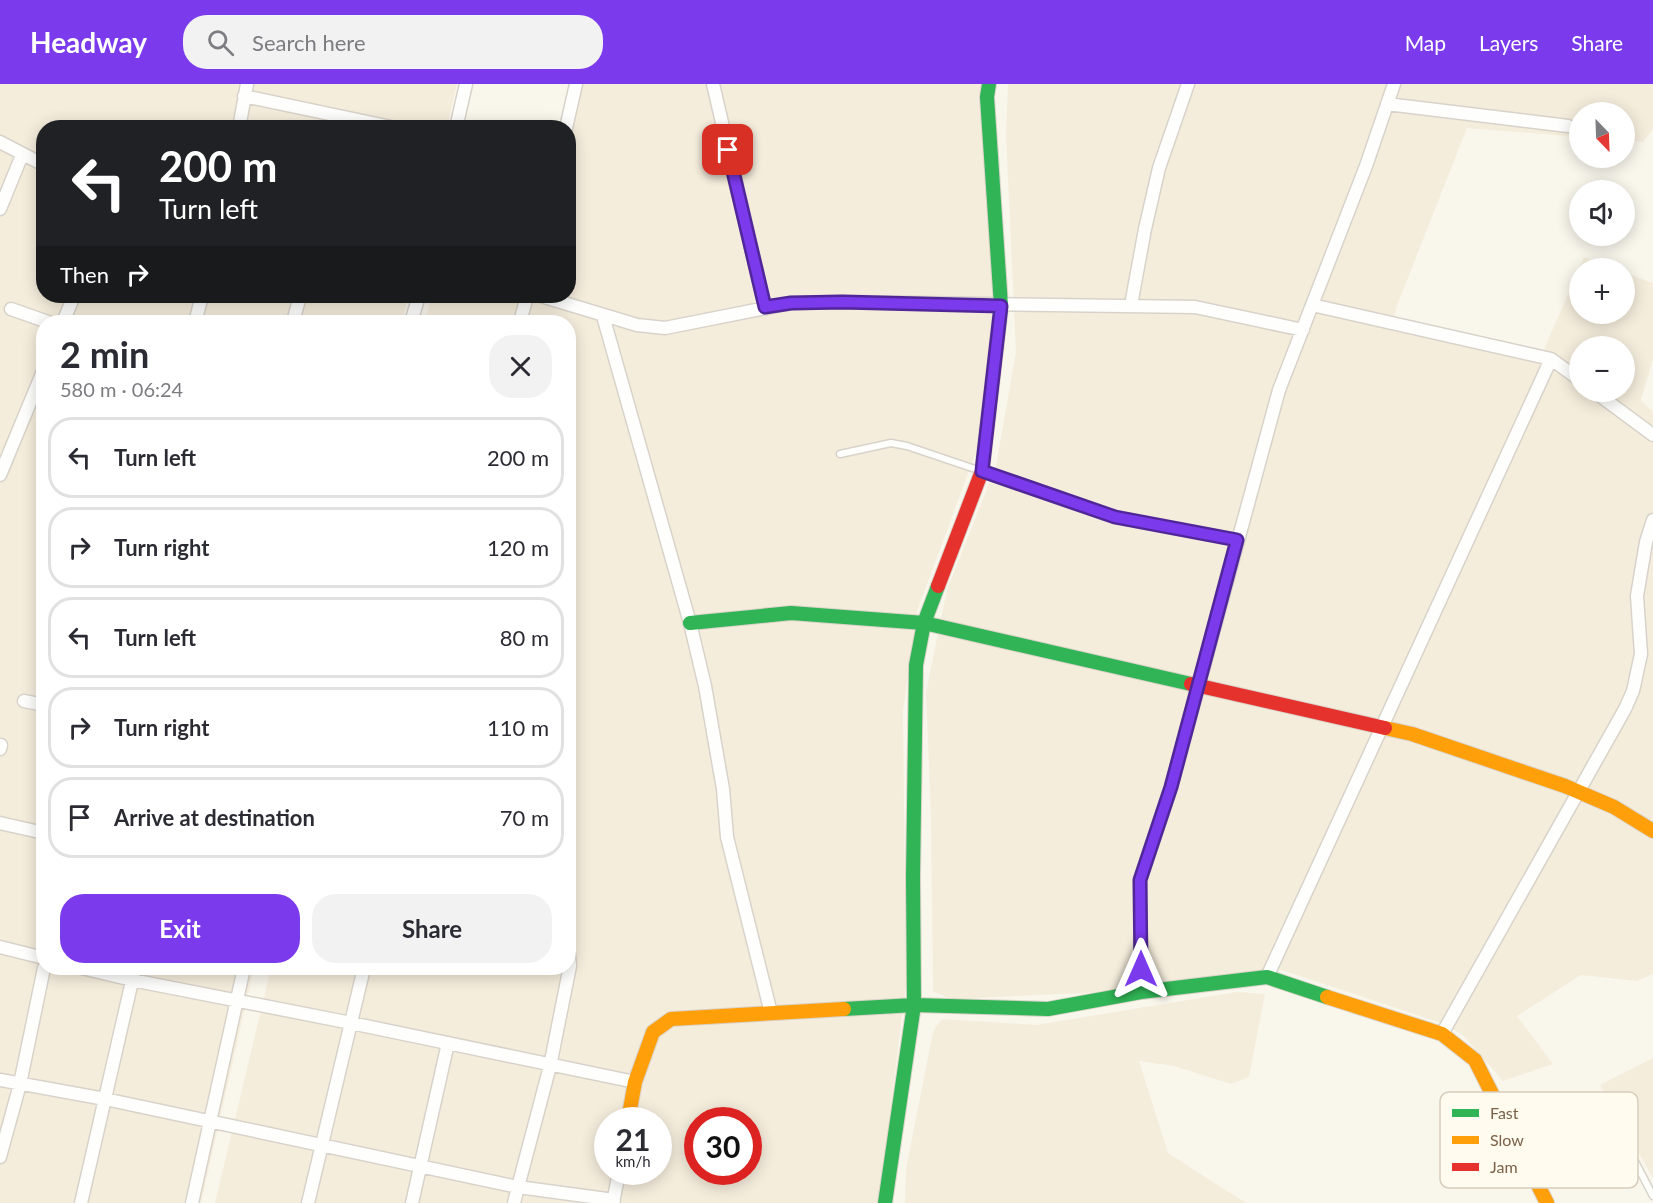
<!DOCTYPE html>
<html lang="en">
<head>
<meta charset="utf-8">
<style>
  :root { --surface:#fff; --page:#f2f2f3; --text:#2b2b33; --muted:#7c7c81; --line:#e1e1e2; --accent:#7c3aed }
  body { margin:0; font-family:Lato,sans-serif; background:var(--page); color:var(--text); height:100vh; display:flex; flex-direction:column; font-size:22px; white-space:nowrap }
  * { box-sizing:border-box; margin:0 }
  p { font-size:20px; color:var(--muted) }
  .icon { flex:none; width:33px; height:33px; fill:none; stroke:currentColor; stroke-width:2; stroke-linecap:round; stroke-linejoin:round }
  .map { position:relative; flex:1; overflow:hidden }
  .sheet { position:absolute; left:36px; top:231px; width:540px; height:660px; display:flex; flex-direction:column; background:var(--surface); border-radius:24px; box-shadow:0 3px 15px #0003 }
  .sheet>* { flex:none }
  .banner { position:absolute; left:36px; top:36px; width:540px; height:183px; border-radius:24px; box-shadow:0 3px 15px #0003; background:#202124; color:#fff; overflow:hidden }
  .needle { width:39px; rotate:157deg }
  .buttons { position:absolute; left:1569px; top:18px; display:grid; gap:12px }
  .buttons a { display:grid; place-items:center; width:66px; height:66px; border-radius:50%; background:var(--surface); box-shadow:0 3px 15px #0003; font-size:30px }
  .speed { position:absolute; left:594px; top:1023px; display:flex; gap:12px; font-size:30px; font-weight:700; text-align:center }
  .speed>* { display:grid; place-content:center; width:78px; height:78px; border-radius:50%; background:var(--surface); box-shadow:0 3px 15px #0003; line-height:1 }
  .speed small { font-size:15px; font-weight:400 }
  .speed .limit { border:9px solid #d22; background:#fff; color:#111 }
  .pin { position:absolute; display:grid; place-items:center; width:51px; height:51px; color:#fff; margin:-26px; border-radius:12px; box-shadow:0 3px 9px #0006 }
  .me { position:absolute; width:66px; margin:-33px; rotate:0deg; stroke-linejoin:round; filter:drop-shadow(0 0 4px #0008) }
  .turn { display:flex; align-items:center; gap:21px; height:126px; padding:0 24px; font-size:27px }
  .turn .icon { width:78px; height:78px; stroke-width:2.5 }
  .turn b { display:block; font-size:42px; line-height:51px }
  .then { display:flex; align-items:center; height:57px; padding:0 24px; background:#0003; gap:12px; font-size:22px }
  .round { display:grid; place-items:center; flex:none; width:63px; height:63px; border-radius:24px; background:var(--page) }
  .head { display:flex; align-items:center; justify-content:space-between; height:102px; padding:0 24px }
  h1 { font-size:36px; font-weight:700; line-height:45px }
  .action { display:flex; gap:12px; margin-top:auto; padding:12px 24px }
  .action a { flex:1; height:69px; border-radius:24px; background:var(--accent); color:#fff; font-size:24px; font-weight:700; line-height:69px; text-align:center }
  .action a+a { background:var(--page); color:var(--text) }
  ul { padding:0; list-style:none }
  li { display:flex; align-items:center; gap:18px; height:81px; margin:0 12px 9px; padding:0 12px; border:3px solid var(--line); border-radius:24px }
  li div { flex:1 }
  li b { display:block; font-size:22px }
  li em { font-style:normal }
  header { display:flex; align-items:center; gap:36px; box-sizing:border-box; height:84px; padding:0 30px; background:var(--accent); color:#fff }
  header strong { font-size:28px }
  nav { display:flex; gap:33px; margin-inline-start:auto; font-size:21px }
  .search { width:420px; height:54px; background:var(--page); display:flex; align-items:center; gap:15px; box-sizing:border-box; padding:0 21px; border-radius:24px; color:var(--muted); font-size:22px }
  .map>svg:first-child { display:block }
  .residential { fill:#f5eddc; fill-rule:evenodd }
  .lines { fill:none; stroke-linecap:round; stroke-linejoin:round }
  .lane-casing { stroke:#d8d3ca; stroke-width:9 }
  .street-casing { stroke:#d8d3ca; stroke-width:15 }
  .fast-casing { stroke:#dad3ca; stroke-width:16 }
  .slow-casing { stroke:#dad3ca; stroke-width:16 }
  .jam-casing { stroke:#dad3ca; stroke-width:16 }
  .lane { stroke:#fefefc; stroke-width:6 }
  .street { stroke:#fefefc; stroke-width:12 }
  .fast { stroke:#30b455; stroke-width:14 }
  .slow { stroke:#ff9f0a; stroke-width:14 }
  .jam { stroke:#e5322d; stroke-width:14 }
  .route-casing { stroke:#51269a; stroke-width:15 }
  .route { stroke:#7c3aed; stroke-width:10 }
  .key { fill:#fffbef; stroke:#d7cdbd; stroke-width:1.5 }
  .key-label { font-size:16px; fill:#7b6249 }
</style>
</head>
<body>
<header>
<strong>Headway</strong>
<div class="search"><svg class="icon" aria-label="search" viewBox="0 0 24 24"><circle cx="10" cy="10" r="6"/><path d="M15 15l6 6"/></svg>Search here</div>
<nav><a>Map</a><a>Layers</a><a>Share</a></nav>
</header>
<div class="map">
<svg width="1653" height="1119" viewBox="0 0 1653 1119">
  <rect width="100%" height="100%" fill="#f9f6ec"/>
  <path class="residential" d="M0 0H457L447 43 44 44V212H408L402 238H44V884H254L201 1119H0Z
    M573 0H988L994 267 978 363 917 527 903 626 906 901 889 1036 886 1119H215L271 884H568V238H425L431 212H568V44ZM608 1036H658V1088H608ZM698 1036H748V1088H698Z
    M1008 0H1653V45L1643 58 1625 56 1624 28H1580L1579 53 1467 44 1398 219 1390 246 1542 270 1584 173 1614 184H1580V230H1624L1625 189 1653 199V275L1641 316 1653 328V890L1637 897 1581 891 1517 932 1553 980 1503 997 1464 952 1447 941 1282 886 1110 908 950 915 933 907 931 734 926 608 947 506 996 382 1016 268 1006 51ZM1580 262H1624V308H1580Z
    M1237 908 1265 910 1249 993 1231 1000 1174 982 1139 977 1168 1069 1246 1119H905L906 1085 931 958 934 946 942 935 1036 941Z
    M1653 974V1094L1600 1001Z"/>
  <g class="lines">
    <g class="lane-casing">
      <path id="lane" d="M840 370 891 359 907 362 981 387
        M1605 1020 1653 1112"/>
    </g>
    <g class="street-casing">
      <path id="street" d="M713 0 765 223
        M244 12 396 44
        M1387 20 1568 42
        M239 44 247 0
        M456 44 466 0
        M566 44 576 0
        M0 58 44 81
        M0 125 22 71
        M541 212 637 241 665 244 791 219 842 218 1195 223 1303 246
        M1131 221 1145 145 1159 84 1188 0
        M1312 221 1551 275 1580 296
        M11 225 48 238
        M603 232 690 539 705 602 723 705 727 753 771 929
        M63 238 74 212
        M195 238 202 212
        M293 238 300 212
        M411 238 419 212
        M520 238 527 212
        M1595 308 1653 351
        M982 387 1115 433 1237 456
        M0 391 44 285
        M24 617 44 621
        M0 665 1 661
        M0 739 44 749
        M0 863 44 874
        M82 884 132 896 351 939 635 998
        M1267 893 1551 275
        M1141 908 1140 796 1171 703 1279 306 1366 82 1394 0
        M1442 950 1625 625 1633 607 1641 570 1637 512 1646 458 1653 436
        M0 996 105 1015 518 1103 550 982 570 882 568 862
        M0 1073 20 1000 44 884
        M81 1119 135 884
        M192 1119 244 884
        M308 1119 364 884
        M412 1119 448 959
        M514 1119 518 1103 614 1116
        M613 1119 619 1088"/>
    </g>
    <g class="fast-casing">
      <path id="fast" d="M989 0 987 13 1001 222 998 249
        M690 539 791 529 924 539 1191 600
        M844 925 914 921 1048 925 1141 908 1267 893 1327 913
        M885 1119 914 921 913 793 916 581 924 539 938 502"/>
    </g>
    <g class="slow-casing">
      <path id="slow" d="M1385 644 1412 650 1565 702 1614 723 1653 747
        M1327 913 1442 950 1475 976 1547 1119
        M628 1036 635 998 653 948 671 935 844 925"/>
    </g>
    <g class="jam-casing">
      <path id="jam" d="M938 502 982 387 998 249
        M1191 600 1385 644"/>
    </g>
    <use href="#lane" class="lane"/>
    <use href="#street" class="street"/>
    <use href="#fast" class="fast"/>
    <use href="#slow" class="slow"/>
    <use href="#jam" class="jam"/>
  </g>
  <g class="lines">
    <g class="route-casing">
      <path id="route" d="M728 66 765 223 791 219 842 218 1001 222 982 387 1115 433 1237 456 1171 703 1140 796 1141 885"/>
    </g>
    <use href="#route" class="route"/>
  </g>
  <rect x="1440" y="1008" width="198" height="96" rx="9" class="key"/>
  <rect x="1452" y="1025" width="27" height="8" fill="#30b455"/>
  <rect x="1452" y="1052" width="27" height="8" fill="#ff9f0a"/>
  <rect x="1452" y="1079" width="27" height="8" fill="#e5322d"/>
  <g class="key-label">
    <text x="1490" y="1035">Fast</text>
    <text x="1490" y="1062">Slow</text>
    <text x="1490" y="1089">Jam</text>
  </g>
</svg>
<div class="buttons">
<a><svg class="needle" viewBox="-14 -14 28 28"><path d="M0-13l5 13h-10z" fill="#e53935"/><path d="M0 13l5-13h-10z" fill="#7c7c81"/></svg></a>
<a><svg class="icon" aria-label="sound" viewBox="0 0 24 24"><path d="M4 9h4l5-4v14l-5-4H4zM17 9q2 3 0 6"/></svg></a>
<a>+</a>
<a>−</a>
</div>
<div class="speed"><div>21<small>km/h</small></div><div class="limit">30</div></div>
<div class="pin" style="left:728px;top:66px;background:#d93025"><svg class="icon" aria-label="arrive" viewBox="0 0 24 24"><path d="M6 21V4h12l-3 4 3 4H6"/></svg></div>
<svg class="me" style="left:1141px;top:885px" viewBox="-20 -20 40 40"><path d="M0-17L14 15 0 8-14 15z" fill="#7c3aed" stroke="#fff" stroke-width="4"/></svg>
<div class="banner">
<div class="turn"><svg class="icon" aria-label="left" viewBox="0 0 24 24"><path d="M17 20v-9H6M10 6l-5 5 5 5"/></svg><div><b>200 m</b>Turn left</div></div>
<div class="then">Then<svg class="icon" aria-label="right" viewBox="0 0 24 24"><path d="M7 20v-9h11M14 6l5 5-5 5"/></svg></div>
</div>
<section class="sheet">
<div class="head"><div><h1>2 min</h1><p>580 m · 06:24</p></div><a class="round"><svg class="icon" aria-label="close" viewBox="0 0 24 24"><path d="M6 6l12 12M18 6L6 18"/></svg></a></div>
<ul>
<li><svg class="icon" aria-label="left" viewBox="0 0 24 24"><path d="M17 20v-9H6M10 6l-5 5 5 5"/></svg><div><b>Turn left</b></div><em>200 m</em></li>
<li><svg class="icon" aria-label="right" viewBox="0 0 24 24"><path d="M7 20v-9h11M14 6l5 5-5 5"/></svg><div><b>Turn right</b></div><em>120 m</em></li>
<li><svg class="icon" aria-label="left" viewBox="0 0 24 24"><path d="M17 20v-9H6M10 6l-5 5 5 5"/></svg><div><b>Turn left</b></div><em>80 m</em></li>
<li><svg class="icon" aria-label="right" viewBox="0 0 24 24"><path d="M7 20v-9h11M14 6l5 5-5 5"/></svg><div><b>Turn right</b></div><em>110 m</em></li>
<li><svg class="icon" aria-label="arrive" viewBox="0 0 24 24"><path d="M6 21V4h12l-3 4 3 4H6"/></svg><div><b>Arrive at destination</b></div><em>70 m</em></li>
</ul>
<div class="action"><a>Exit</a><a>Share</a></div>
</section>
</div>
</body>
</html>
